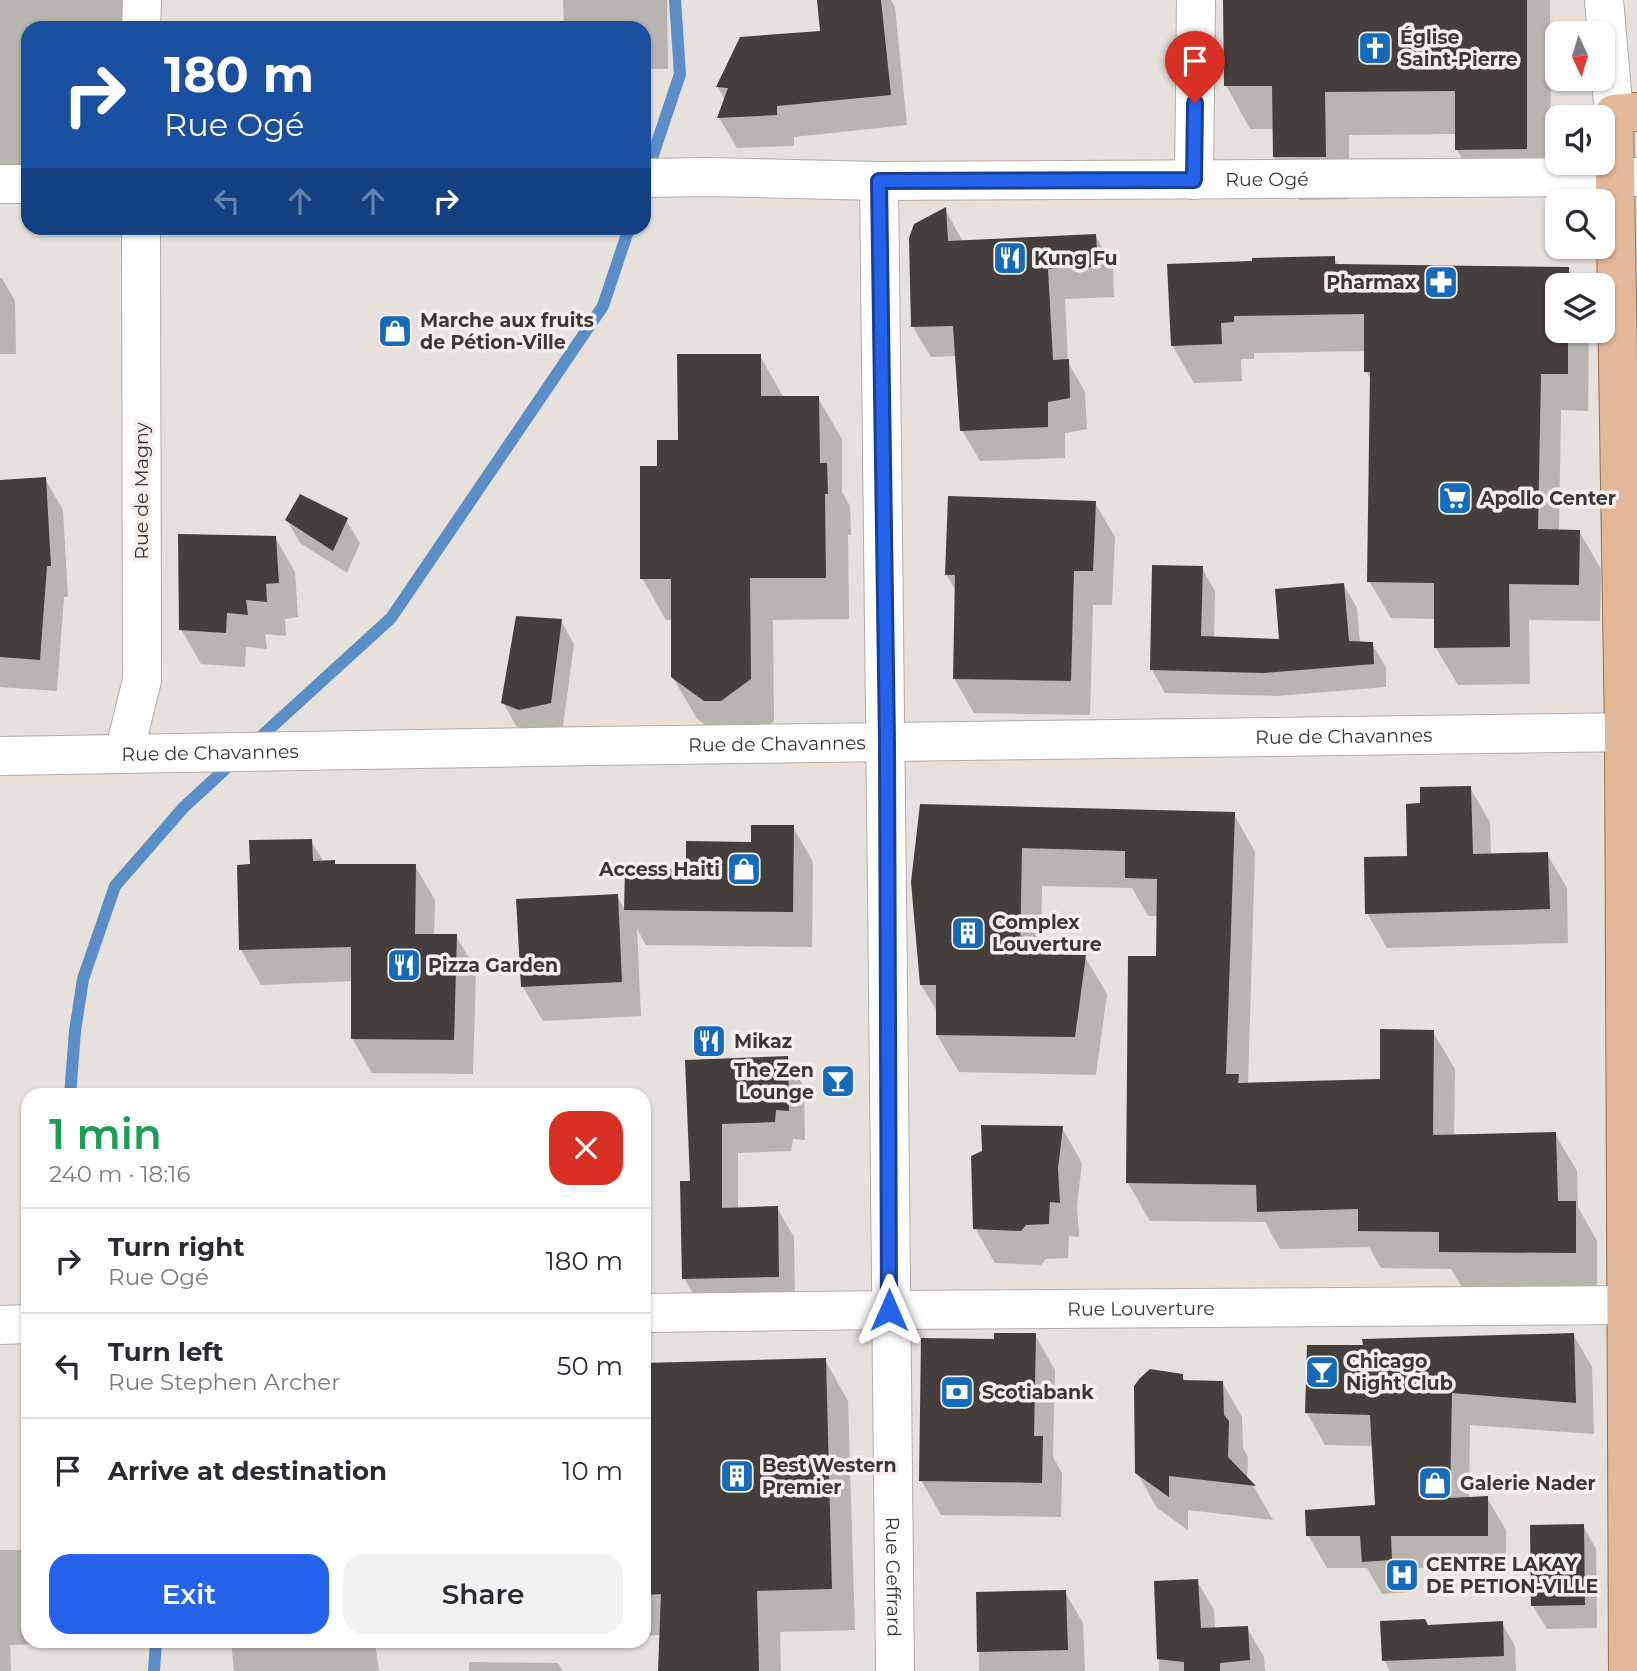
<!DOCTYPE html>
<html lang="en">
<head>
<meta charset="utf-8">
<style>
  :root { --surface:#fff; --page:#f2f2f3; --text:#2b2b33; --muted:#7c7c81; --line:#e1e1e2; --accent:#2563eb }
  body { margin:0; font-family:Montserrat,sans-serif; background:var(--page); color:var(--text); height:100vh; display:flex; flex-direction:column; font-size:26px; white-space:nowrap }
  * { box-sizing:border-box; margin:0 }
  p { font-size:23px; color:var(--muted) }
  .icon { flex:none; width:38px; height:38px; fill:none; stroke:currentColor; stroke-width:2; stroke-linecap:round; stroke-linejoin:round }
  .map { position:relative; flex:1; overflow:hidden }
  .sheet { position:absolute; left:21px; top:1088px; width:630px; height:560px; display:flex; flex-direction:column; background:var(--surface); border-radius:21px; box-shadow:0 2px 5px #0004 }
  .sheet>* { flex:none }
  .guide { position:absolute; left:21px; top:21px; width:630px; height:214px; border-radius:21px; box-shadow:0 2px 5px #0004; background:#1a4fa0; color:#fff; overflow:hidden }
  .needle { width:46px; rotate:176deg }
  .tools { position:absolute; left:1545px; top:21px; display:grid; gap:14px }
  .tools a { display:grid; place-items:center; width:70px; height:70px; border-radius:14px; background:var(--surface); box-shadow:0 2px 5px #0004; font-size:35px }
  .pin { position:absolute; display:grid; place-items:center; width:60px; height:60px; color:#fff; margin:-72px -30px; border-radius:50% 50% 50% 0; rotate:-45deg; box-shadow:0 0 7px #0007 }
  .pin .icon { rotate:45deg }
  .me { position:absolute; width:77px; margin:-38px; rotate:0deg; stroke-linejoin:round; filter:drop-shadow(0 0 5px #0008) }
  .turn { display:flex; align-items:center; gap:24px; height:147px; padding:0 28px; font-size:32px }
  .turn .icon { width:91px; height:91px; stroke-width:2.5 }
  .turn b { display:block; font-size:49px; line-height:60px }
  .lanes { display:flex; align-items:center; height:66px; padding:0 28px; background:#0003; justify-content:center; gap:35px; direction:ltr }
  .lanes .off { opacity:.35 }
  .round { display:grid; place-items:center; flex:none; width:74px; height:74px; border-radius:21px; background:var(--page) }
  .overview { display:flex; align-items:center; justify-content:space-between; height:119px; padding:0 28px }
  h1 { font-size:42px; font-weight:600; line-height:52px; color:#1e9e55 }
  .primary-button { display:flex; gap:14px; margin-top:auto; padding:14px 28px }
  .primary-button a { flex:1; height:80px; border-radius:21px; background:var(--accent); color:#fff; font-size:28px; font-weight:600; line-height:80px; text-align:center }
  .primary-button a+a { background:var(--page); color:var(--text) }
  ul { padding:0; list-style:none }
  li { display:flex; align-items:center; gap:21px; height:105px; padding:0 28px; border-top:2px solid var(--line) }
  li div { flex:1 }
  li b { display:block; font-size:26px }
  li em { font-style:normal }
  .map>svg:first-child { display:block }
  .shadow { fill:#0003 }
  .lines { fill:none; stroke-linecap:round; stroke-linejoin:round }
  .stream { stroke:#5b8ec6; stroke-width:12 }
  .building { fill:#443f3c }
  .minor-casing { stroke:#b3ada9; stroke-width:40 }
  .major-casing { stroke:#9c6c4a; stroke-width:40 }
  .minor { stroke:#fff; stroke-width:38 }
  .major { stroke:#e3b898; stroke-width:38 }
  .route-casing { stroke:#184099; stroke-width:18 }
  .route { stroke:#2563eb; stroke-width:12 }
  .labels { text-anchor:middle; stroke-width:7; stroke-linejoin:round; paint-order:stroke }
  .poi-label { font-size:19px; font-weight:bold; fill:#3a3836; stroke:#f5eeea; text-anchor:start }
  .street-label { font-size:19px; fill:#3a3836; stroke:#f5eeea }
</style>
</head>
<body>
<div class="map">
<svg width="1637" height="1671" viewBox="0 0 1637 1671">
  <rect width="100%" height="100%" fill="#e7e1dd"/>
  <path class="shadow" d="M0 0H125V28H28V173L0 174Z
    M563 0H667L668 69H644V28H564Z
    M818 0H891L895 7 907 125 794 137V146L737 148 719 118 725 100 718 87 822 33Z
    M1225 0H1550L1551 192 1482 193 1457 150V134L1349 135V199L1299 200 1274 157V129H1250L1226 85Z
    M945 209 963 242 1095 235 1113 266 1114 297 1065 299 1068 362 1085 392 1087 429 1065 433V458L980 461 962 430 957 356 931 357 913 327Z
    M1334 258 1338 266 1568 269 1577 285H1558V331H1589L1588 411 1561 410 1559 531H1579L1601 569 1600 621 1529 620 1530 684 1458 685 1436 648V619L1391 618 1369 581 1372 382 1366 371V351L1254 353V359H1241L1242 381 1194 383 1172 345Z
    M0 278H2L15 301 16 354H0Z
    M760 356 784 398H818L842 439V492L850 506 851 535H848L849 619 773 620 774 721 746 742H730L697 719 672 676 673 620H666L642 578 659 468 679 441Z
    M45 479 63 510 68 597H64L57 691 0 687V481Z
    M1095 503 1115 537 1112 605H1093L1090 715 974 713 954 678 956 591 946 574Z
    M287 520H346L360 543 347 573 300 543Z
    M275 537 295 572 298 617 285 619 286 636 265 634 267 649 246 647 245 667 201 664 181 629Z
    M1202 568 1215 591 1214 638 1281 640 1343 584 1357 608 1360 643 1372 644 1386 667V687L1278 696 1165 693 1152 670Z
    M561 621 574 644 563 726 533 732 516 726 503 702Z
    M1470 788 1490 822 1491 855 1547 854 1567 888 1568 943 1387 948 1367 913 1409 857 1422 805Z
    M922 806 1234 814 1255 852 1248 1084 1382 1081 1433 1032 1455 1069 1454 1137 1555 1134 1577 1171 1578 1207 1597 1241V1291L1463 1289 1451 1269 1381 1268 1369 1247 1280 1249 1265 1222 1150 1221 1128 1183 1157 958 1158 916H1148L1132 888 1042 886 1041 956 1085 957 1107 994 1096 1075 959 1072 937 1035 938 1013 921 985Z
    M793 827 813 862 812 947 646 945 637 929 641 1016 543 1021 523 987 617 896 626 911 627 870 688 871Z
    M311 841 324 862H334L336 865 415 866 435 900 434 936H456L476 970 473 1074 372 1073 352 1038 353 981 261 985 241 950 239 866H252Z
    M787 1058 804 1087 805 1140 793 1139 791 1151 738 1153V1209L777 1208 794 1237 795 1306 701 1308 684 1278 692 1182 687 1062Z
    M1062 1128 1082 1163 1077 1205 1079 1237 1069 1236 1068 1258 1046 1259 1041 1265 995 1263 975 1228Z
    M1573 1334 1592 1367 1594 1434 1470 1425 1469 1499 1487 1498 1506 1530V1568H1409L1410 1592 1382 1594 1367 1568H1327L1308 1535 1377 1507 1373 1446 1325 1445 1307 1413 1365 1346Z
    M1035 1335 1055 1370 1053 1457 1062 1473 1061 1517 941 1515 921 1480 995 1341Z
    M825 1360 848 1401 855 1630 780 1632 781 1671H660L661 1635 644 1636V1365Z
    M1182 1375 1185 1381 1222 1382 1242 1417 1243 1448 1248 1457 1247 1480 1254 1487 1273 1520 1188 1510V1530L1157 1508 1137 1473Z
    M1583 1526 1596 1549 1597 1628 1547 1629 1533 1606Z
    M0 1550H28V1642H59V1643L10 1645 11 1671H0Z
    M1197 1581 1214 1610 1215 1629 1247 1628 1264 1657 1265 1671H1159L1156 1583Z
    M1065 1592 1083 1623 1085 1671H979L978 1593Z
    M1502 1623 1515 1646 1516 1671H1390L1384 1660 1428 1626Z
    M231 1642H375L379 1671H234Z
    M469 1662 558 1663 563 1671H469Z"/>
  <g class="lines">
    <path class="stream" d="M647 173 680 74 675 0
      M255 742 391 618 603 306 629 228
      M70 1096 75 1031 83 979 115 886 184 807 234 761
      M154 1671 156 1642"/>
  </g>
  <path class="building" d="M817 0H881L891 95 777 106V115L717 118 728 88 716 87 740 37 820 31Z
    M1223 0H1527V149L1455 150V91L1325 92 1326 157H1273L1272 86H1224Z
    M946 207 948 241 1096 234 1098 267 1048 269 1053 360 1069 359 1070 398 1048 402V427L960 431 953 326 911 327 909 238 914 224Z
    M1335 256V264L1569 267V285H1558V331H1568V374H1541L1538 529 1580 530 1579 585 1509 584 1510 647 1434 648V583L1367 582 1370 372H1364V314L1234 316V322L1221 323 1222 344 1171 346 1167 264 1252 261V258Z
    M677 354H761V396H819L820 463H827L828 494H825L826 578H750L751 679 721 701H704L671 677V579H640V466H657V440H678Z
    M46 477 51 566H47L40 660 0 657V480Z
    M300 494 348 518 333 551 285 520Z
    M948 496 1096 501 1093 571H1074L1071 681 953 679 955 575H945Z
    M178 534 276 536 279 583 266 584 267 602 246 600 248 615 227 613 226 633 179 630Z
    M1152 565 1203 566 1201 636 1279 639 1275 589 1344 583 1349 641 1373 642 1374 664 1264 673 1150 670Z
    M516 616 562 619 551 703 519 710 501 703Z
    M1471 786 1473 854 1548 852 1550 909 1365 914 1364 857 1407 856 1406 804 1420 803V787Z
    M920 804 1235 812 1226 1074H1239L1238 1083 1380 1079V1029L1434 1030 1433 1135 1556 1132 1558 1201H1576V1253L1439 1252V1232L1358 1231V1209L1257 1212 1256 1185 1126 1183 1128 956H1156L1157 879 1125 878V851L1022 848 1020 954 1086 955 1075 1037 936 1035V985H920L911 882Z
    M751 825H794L793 912 624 910 625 869H686V841L751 842Z
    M312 839 313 861 335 860V864H416L415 934H457L454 1040 351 1039V947L239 950 237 865 250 864 249 840Z
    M618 894 622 982 521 987 516 899Z
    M788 1056 789 1111 776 1110 775 1122 722 1124V1208L778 1206 779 1277 682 1279 680 1181H690L685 1060Z
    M981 1125 1063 1126 1058 1169 1060 1203 1050 1202 1049 1224 1026 1225 1021 1231 973 1229 971 1156 982 1151Z
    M994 1333H1036L1034 1436H1043L1042 1483 919 1481 921 1338 994 1339Z
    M1574 1333 1576 1403 1452 1393 1450 1498 1488 1496V1536H1391L1392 1560 1362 1562 1360 1536H1306L1305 1510 1375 1505 1370 1415 1305 1413 1307 1345H1363L1362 1339Z
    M826 1358 832 1589 757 1591 759 1671H658L661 1594 644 1595V1363Z
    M1150 1369 1183 1374V1380L1223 1381 1224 1415 1229 1421 1228 1457 1256 1486 1169 1476V1497L1135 1473 1134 1386 1140 1378Z
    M1584 1524 1585 1605 1531 1606 1530 1525Z
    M1198 1579 1201 1628 1248 1626 1250 1660 1220 1663V1671H1184V1662L1157 1659 1154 1581Z
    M1066 1590 1068 1650 977 1652 976 1592Z
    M1425 1619 1428 1625 1503 1621 1504 1656 1382 1661 1380 1621Z"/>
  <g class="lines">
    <g class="minor-casing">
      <g id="minor">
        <path d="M1604 0 1614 114"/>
        <path d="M141 28 142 0"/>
        <path id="s1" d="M644 178 708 177 879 181 1637 177"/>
        <path d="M1194 180 1196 0"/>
        <path id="s2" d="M879 181C888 678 887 1174 895 1671"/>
        <path d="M0 184H28"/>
        <path d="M124 753 142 680 141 228"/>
        <path id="s3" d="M0 756 592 746 1637 732"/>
        <path id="s4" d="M644 1313 889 1310 1637 1305"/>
        <path d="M0 1325 28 1324"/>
      </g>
    </g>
    <g class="major-casing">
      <path id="major" d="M1628 1671 1624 732 1614 114 1637 112"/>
    </g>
    <use href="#minor" class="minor"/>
    <use href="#major" class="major"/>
  </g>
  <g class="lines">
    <g class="route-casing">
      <path id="route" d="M889 1310 887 742 879 181 1194 180 1195 103"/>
    </g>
    <use href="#route" class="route"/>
  </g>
  <defs>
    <g id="church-square" transform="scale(1.75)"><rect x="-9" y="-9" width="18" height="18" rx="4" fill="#156bb9" stroke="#f5eeea"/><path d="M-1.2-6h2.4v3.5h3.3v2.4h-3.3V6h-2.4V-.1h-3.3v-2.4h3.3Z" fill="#fff"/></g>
    <g id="restaurant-square" transform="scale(1.75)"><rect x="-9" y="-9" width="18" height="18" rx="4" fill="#156bb9" stroke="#f5eeea"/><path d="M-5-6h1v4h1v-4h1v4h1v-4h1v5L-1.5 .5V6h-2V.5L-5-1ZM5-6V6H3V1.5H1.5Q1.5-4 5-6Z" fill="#fff"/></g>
    <g id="pharmacy-square" transform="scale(1.75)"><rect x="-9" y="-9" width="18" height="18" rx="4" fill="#156bb9" stroke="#f5eeea"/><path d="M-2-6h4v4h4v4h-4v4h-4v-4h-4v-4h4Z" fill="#fff"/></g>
    <g id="shop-square" transform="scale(1.75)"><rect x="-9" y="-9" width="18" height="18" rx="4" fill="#156bb9" stroke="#f5eeea"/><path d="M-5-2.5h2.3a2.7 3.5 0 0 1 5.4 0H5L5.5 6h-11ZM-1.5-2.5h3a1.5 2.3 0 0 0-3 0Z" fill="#fff"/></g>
    <g id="supermarket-square" transform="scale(1.75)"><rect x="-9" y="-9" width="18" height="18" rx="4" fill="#156bb9" stroke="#f5eeea"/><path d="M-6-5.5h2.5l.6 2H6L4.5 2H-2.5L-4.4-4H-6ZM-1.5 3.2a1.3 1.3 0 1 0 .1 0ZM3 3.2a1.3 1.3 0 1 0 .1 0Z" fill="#fff"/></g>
    <g id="building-square" transform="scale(1.75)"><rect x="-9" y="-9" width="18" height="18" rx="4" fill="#156bb9" stroke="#f5eeea"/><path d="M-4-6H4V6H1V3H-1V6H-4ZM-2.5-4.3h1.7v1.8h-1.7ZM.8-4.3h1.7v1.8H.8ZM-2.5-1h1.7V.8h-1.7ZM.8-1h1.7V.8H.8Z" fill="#fff"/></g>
    <g id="bar-square" transform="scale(1.75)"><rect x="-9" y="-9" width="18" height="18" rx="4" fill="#156bb9" stroke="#f5eeea"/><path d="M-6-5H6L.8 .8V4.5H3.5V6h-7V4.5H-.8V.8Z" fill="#fff"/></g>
    <g id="bank-square" transform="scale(1.75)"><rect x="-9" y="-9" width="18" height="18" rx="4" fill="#156bb9" stroke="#f5eeea"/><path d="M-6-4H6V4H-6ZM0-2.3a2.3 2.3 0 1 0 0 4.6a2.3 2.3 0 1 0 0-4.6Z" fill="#fff"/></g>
    <g id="hospital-square" transform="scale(1.75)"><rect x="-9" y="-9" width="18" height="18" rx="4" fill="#156bb9" stroke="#f5eeea"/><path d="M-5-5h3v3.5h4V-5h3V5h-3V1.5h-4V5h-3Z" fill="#fff"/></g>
  </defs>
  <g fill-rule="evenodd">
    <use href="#church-square" x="1375" y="48"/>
    <use href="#restaurant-square" x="1010" y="258"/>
    <use href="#pharmacy-square" x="1441" y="282"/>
    <use href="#shop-square" x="395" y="331"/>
    <use href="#supermarket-square" x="1455" y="498"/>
    <use href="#shop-square" x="744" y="869"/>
    <use href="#building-square" x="968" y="933"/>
    <use href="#restaurant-square" x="404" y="965"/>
    <use href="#restaurant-square" x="709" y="1041"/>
    <use href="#bar-square" x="838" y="1081"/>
    <use href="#bar-square" x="1322" y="1372"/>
    <use href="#bank-square" x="957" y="1392"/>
    <use href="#building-square" x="737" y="1476"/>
    <use href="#shop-square" x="1435" y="1483"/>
    <use href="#hospital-square" x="1402" y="1575"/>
  </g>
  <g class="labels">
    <g class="poi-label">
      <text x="1400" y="44">Église<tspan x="1400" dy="22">Saint-Pierre</tspan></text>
      <text x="1034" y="265">Kung Fu</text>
      <text x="1416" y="289" text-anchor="end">Pharmax</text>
      <text x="420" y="327">Marche aux fruits<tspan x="420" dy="22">de Pétion-Ville</tspan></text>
      <text x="1480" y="505">Apollo Center</text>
      <text x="720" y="876" text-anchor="end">Access Haiti</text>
      <text x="992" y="929">Complex<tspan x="992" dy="22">Louverture</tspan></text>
      <text x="428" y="972">Pizza Garden</text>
      <text x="734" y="1048">Mikaz</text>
      <text x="814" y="1077" text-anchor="end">The Zen<tspan x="814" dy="22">Lounge</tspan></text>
      <text x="1346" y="1368">Chicago<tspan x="1346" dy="22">Night Club</tspan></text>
      <text x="982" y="1399">Scotiabank</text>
      <text x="762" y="1472">Best Western<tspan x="762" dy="22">Premier</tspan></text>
      <text x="1460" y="1490">Galerie Nader</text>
      <text x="1426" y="1571">CENTRE LAKAY<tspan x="1426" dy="22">DE PETION-VILLE</tspan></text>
    </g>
    <g class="street-label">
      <text dy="7" stroke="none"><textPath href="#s1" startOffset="623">Rue Ogé</textPath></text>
      <text transform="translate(141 491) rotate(-90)" y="7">Rue de Magny</text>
      <text dy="7" stroke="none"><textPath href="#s3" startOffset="1344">Rue de Chavannes</textPath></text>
      <text dy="7" stroke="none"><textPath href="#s3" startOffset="777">Rue de Chavannes</textPath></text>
      <text dy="7" stroke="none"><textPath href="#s3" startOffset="210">Rue de Chavannes</textPath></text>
      <text dy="7" stroke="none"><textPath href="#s4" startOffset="497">Rue Louverture</textPath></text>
      <text dy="7" stroke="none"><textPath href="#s2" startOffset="1396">Rue Geffrard</textPath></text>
    </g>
  </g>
</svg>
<div class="tools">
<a><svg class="needle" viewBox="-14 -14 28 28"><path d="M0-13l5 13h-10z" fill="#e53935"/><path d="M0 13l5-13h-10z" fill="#7c7c81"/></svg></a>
<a><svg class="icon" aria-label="sound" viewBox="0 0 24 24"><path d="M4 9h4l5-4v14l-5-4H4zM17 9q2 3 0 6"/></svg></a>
<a><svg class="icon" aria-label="search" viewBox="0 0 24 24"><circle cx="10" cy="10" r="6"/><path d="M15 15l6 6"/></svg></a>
<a><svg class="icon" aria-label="layers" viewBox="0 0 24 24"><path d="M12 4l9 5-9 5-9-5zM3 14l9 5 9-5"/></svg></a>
</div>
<div class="pin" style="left:1195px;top:103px;background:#d93025"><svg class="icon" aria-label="arrive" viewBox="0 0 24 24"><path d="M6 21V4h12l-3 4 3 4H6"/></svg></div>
<svg class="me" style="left:889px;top:1310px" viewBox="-20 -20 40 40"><path d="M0-17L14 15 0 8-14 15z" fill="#2563eb" stroke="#fff" stroke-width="4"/></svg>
<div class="guide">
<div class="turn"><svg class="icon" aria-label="right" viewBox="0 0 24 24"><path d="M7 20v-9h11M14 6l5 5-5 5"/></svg><div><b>180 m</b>Rue Ogé</div></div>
<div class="lanes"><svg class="icon off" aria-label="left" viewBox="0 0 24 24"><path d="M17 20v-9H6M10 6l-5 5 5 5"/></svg><svg class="icon off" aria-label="ahead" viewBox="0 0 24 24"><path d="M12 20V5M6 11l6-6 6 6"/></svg><svg class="icon off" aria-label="ahead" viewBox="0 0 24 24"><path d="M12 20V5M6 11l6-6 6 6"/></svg><svg class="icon" aria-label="right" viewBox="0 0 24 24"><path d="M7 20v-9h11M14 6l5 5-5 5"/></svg></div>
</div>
<section class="sheet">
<div class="overview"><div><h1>1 min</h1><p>240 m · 18:16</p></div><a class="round" style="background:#d93025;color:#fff"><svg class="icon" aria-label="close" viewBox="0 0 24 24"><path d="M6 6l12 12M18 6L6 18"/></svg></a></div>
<ul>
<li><svg class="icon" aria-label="right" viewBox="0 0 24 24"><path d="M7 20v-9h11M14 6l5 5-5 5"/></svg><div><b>Turn right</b><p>Rue Ogé</p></div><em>180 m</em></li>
<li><svg class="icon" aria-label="left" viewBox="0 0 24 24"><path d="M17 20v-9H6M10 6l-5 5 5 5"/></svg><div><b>Turn left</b><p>Rue Stephen Archer</p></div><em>50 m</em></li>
<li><svg class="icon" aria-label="arrive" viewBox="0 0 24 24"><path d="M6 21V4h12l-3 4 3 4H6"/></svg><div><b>Arrive at destination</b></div><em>10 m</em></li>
</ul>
<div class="primary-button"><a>Exit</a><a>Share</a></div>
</section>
</div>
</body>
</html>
